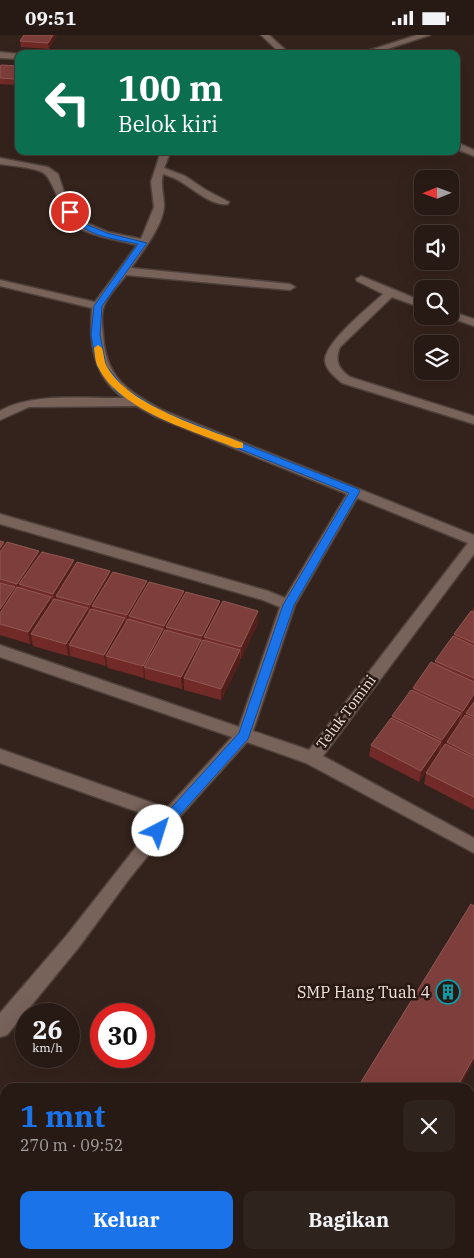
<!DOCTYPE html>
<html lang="id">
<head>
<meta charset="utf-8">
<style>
  :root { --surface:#271a15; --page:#2f231e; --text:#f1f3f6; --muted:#a4a1a0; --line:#433834; --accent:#1a73e8 }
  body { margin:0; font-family:"IBM Plex Serif",serif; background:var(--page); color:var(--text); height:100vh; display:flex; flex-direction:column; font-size:19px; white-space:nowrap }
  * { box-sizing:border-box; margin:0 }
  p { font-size:16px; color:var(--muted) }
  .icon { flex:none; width:28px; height:28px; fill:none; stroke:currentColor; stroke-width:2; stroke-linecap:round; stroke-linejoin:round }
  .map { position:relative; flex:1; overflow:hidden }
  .drawer { position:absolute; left:0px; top:1048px; width:475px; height:176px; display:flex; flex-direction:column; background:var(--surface); border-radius:15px 15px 0 0; box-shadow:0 5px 20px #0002,0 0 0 1px var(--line) }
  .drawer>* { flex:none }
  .guide { position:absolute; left:15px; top:15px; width:445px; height:105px; border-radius:10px; box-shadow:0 5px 20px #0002,0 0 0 1px var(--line); background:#0b6e4f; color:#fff; overflow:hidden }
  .needle { width:32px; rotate:269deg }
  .tools { position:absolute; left:414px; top:135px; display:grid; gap:10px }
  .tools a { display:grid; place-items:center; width:45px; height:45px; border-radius:10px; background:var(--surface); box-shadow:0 5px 20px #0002,0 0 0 1px var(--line); font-size:25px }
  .speed { position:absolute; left:15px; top:968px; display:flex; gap:10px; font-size:25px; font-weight:700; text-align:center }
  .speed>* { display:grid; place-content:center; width:65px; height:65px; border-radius:50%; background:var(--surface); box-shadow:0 5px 20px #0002,0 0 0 1px var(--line); line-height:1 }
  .speed small { font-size:12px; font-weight:400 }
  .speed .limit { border:8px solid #d22; background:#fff; color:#111 }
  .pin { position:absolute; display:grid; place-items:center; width:42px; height:42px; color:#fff; margin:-21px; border:2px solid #fff; border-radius:50%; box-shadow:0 1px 5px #0007 }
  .me { position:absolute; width:55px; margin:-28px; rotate:40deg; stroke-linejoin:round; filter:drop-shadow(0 0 4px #0008) }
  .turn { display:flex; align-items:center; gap:18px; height:105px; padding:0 20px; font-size:22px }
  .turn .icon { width:65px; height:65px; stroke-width:2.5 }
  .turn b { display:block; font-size:35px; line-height:42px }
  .round { display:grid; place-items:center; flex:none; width:52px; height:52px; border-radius:10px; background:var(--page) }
  .head { display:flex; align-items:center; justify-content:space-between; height:85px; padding:0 20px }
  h1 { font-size:30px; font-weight:800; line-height:38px; color:var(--accent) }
  .button { display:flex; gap:10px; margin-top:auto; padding:10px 20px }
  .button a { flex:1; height:58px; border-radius:10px; background:var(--accent); color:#fff; font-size:20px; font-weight:800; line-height:58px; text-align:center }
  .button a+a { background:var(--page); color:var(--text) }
  .status { display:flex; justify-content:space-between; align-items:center; height:35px; padding:0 25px; background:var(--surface); direction:ltr }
  .status svg { height:14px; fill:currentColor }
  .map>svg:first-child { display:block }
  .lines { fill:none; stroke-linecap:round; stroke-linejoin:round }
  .minor-casing { stroke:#4e403a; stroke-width:3 }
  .secondary-casing { stroke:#4e403a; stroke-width:3 }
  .minor { fill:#78635b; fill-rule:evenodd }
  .secondary { fill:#78635b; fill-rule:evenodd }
  .wall { fill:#712a27 }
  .shaded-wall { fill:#531f1a }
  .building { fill:#7e3e3b; stroke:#905854 }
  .route { fill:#1a73e8; stroke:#114b97 }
  .slow { fill:#f59e0b }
  .labels { text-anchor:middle; stroke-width:5; stroke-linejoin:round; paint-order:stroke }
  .street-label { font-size:14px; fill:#f0e4df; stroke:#2a1913 }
  .near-poi-label { font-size:16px; fill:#f0e4df; stroke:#2a1913; text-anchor:end }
</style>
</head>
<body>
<div class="status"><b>09:51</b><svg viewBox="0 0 49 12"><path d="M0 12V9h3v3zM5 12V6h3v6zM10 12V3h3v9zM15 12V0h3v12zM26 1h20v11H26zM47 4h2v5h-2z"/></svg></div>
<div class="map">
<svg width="474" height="1223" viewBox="0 0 474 1223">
  <rect width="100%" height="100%" fill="#34231c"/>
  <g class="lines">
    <g class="minor-casing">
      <path id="minor" d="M417 0H430L372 19H358Z
        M0 17 19 19V24L0 23Z
        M161 116H171L164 133 185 141 206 155 229 167 228 169C212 172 191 152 178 145 173 142 168 141 163 139 160 150 164 159 164 171 163 191 142 217 131 233L290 249 295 252 290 255 126 240C120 249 108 260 104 271 101 278 102 290 103 298 105 343 127 355 162 375L474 500V519L323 721 474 803V818L306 728 247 707 176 786 129 844 79 912 7 1000 0 1002V978L67 900 158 784 0 728V714L167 773 232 702 0 622V610L239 692 280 572 263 565 0 489V479L268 556 285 563 347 459 154 381 136 371 29 372 0 385V376C32 357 87 364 124 363 93 342 89 308 92 273L0 251V245L95 267 137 210C118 205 94 202 77 192 61 181 53 141 42 137 30 132 13 131 0 129V123L48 132 58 139 64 157 74 176 84 187 108 197 141 204 154 172 151 147ZM357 463 468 508 309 715 253 696 295 570Z
        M361 241 422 266V273L392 262 340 312C334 326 339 334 350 342L474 381V389L342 348C335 342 326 335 325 326 324 308 369 272 383 259L357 246 356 244Z
        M450 276 474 284V291L446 281H450Z
        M321 1219H345L347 1223H323Z"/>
    </g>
    <g class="secondary-casing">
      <path id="secondary" d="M261 0H269L290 19H281Z
        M456 107 474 115V121L456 114Z"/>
    </g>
    <use href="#minor" class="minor"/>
    <use href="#secondary" class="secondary"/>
  </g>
  <path class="wall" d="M57 0 49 14 21 12 20 6Z
    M19 31V50H17V47L15 50 0 49V32Z
    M0 506 5 510 40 520 75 531 110 536 111 540 147 546V550L184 556V560L220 572 258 588 241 624H240V627L221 665 184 655V649L182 654 145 644V640L144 643 108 633 107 629 106 631 70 621V617L68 621 33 611 32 606 30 609 0 600Z
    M474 572V775L424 749 426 738 446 709 447 707 460 688 459 687 458 690 440 717 439 716 438 719 419 747 369 721 371 710 392 683V681L413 655V653L435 629V626L454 601V599L472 576Z"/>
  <path class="shaded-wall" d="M53 0H57L49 14 48 8Z
    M19 38 18 45H17V47L15 50V44Z
    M4 507 7 519 0 528V513Z
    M39 516 41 528 19 549 21 558 19 561 17 549Z
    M74 525 76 537 56 561 57 567 55 571 53 559Z
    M110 536 112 548 92 571 93 578 91 582 90 570Z
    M147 546 148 557 129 581 130 589 128 592 127 580Z
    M15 552 18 564 0 589V574Z
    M184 556V568L166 592 167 599 165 602 164 591Z
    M51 562 53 573 31 599 32 606 30 609 28 597Z
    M220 566V578L204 602 205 609 203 613 202 601Z
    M88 573 90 585 69 610 70 617 68 621 66 609Z
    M258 576V588L241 624V612Z
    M125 583 126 595 106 621 107 629 106 631 104 620Z
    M163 594 164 606 144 632 145 640 144 643 143 631Z
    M201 605V616L184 643V649L182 654 181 642Z
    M240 615V627L221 665V654Z
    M474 659V667L460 688 463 676Z
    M461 678 458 690 440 717 442 705Z
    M441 707 438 719 419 747 421 736Z
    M474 1022V1027L460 1052H457Z"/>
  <path class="building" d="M24 0H53L48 8 20 6Z
    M1 30 19 31V38L15 44 0 43V32Z
    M0 506 4 507 0 513Z
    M7 507 39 516 17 549 0 544V517Z
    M42 517 74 525 53 559 19 549Z
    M77 527 110 536 90 570 56 561Z
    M113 537 147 546 127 580 92 571Z
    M149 547 184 556 164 591 129 581Z
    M0 548 15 552 0 574Z
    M17 552 51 562 28 597 0 589V578Z
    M186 557 220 566 202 601 166 592Z
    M54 564 88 573 66 609 31 599Z
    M223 566 258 576 241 612 204 602Z
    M91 574 125 583 104 620 69 610Z
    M471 576 474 577V608L454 599Z
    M128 584 163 594 143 631 106 621Z
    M165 595 201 605 181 642 144 632Z
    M453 601 474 611V643L435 626Z
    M203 605 240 615 221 654 184 643Z
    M431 627 474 647V659L463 676 413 653Z
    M411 655 461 678 442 705 392 681Z
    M474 667V682L466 678Z
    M465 680 474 684V721L447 707Z
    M391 683 441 707 421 736 371 710Z
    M445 709 474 723V762L426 738Z
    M471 869 474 871V1022L457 1052H358Z"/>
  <path class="route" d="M67 175H73L83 188 107 198 147 208 102 271 100 300 106 331 124 353 161 376 358 454 360 456 294 570 248 704 163 799 158 801 154 799 152 796 154 792 239 698 283 570 349 458 155 380 117 357 97 331 91 300 94 271 138 209C110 203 84 201 66 177Z"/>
  <path class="slow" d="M98 310 102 313C104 319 104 327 107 332 129 371 203 392 243 408V413H236C194 396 120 376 98 332 95 327 95 319 94 313Z"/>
  <defs>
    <g id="building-ring" transform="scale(1.25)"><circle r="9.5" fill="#2a1913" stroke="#0f9aa8" stroke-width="1.5"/><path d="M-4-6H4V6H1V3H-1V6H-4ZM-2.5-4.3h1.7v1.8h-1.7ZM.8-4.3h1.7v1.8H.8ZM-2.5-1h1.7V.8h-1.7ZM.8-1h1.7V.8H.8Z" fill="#0f9aa8"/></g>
  </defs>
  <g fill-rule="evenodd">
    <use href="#building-ring" x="448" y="957"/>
  </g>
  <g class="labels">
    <g class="street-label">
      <text transform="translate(346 677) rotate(-53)" y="5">Teluk Tomini</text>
    </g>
    <g class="near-poi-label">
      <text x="430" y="963">SMP Hang Tuah 4</text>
    </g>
  </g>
</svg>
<div class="tools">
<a><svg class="needle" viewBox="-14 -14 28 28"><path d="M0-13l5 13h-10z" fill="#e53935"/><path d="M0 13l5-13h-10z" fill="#a4a1a0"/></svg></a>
<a><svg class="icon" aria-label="sound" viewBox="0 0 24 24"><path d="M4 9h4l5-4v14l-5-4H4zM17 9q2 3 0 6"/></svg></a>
<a><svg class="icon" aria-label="search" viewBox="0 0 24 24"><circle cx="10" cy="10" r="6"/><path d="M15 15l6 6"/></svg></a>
<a><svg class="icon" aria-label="layers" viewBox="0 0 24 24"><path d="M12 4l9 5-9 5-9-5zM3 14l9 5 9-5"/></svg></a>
</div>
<div class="speed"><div>26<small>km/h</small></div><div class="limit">30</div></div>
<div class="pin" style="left:70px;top:177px;background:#d93025"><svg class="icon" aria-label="arrive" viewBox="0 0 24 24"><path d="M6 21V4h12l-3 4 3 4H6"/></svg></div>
<svg class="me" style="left:158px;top:796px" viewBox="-20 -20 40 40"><circle r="19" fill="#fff"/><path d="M0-13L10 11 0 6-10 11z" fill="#1a73e8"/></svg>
<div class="guide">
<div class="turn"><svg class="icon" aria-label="left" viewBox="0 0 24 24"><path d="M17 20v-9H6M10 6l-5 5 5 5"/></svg><div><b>100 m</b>Belok kiri</div></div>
</div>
<section class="drawer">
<div class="head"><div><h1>1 mnt</h1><p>270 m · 09:52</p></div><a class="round"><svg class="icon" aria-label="close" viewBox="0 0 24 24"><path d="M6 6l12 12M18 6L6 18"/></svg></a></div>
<div class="button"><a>Keluar</a><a>Bagikan</a></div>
</section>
</div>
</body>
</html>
